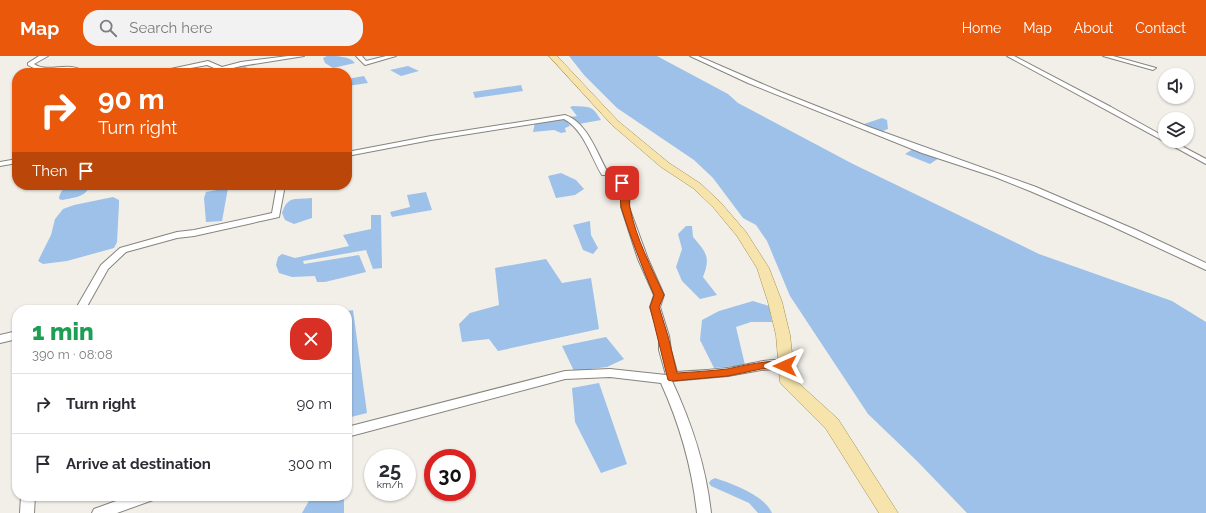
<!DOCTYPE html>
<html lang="en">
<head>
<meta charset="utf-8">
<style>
  :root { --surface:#fff; --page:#f2f2f3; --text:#2b2b33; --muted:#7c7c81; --line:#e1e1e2; --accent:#ea580c }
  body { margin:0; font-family:Raleway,sans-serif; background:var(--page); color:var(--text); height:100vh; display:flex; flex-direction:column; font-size:15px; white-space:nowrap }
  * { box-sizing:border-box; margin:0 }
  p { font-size:13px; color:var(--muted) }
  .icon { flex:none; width:22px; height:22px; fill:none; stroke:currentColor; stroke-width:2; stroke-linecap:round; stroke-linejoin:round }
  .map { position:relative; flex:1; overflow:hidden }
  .sheet { position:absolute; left:12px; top:249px; width:340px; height:196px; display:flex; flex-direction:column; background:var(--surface); border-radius:16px; box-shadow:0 1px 3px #0004 }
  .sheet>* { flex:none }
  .top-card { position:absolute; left:12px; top:12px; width:340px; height:122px; border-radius:16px; box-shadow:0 1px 3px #0004; background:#ea580c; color:#fff; overflow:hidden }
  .fabs { position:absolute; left:1158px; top:12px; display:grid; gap:8px }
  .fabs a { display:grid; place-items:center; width:36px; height:36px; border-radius:50%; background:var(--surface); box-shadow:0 1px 3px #0004; font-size:20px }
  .speed { position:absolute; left:364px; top:393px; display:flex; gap:8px; font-size:20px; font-weight:700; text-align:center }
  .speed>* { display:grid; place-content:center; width:52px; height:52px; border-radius:50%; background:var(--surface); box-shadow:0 1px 3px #0004; line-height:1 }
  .speed small { font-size:10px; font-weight:400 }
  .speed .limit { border:6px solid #d22; background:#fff; color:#111 }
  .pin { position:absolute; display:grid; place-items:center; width:34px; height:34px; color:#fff; margin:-17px; border-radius:8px; box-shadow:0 2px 6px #0006 }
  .me { position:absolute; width:44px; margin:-22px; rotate:270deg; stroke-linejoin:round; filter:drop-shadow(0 0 3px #0008) }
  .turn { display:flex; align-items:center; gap:14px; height:84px; padding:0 20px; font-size:18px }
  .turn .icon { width:52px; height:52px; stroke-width:2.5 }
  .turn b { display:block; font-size:28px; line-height:34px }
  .then { display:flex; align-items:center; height:38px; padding:0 20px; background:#0003; gap:8px; font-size:15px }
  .round { display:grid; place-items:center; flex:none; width:42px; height:42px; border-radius:16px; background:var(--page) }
  .head { display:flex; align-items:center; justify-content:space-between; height:68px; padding:0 20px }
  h1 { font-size:24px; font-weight:800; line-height:30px; color:#1e9e55 }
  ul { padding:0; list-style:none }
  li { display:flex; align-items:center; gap:12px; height:60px; padding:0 20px; border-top:1px solid var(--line) }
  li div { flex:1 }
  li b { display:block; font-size:15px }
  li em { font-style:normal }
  header { display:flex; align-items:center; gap:24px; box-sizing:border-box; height:56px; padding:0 20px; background:var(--accent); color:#fff }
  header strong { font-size:19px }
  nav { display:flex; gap:22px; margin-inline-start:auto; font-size:14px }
  .search { width:280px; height:36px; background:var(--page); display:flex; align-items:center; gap:10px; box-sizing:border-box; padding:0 14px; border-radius:16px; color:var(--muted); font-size:15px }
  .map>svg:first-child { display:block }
  .water { fill:#9dc1e8 }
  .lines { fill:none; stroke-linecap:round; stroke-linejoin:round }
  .canal { fill:#9dc1e8; fill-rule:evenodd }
  .minor-casing { stroke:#86847e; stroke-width:2 }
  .major-casing { stroke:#a48f51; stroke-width:1 }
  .minor { fill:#fff; fill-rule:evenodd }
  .major { fill:#f7e4ac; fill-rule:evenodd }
  .route { fill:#ea580c; stroke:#983908 }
</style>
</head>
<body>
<header>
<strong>Map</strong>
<div class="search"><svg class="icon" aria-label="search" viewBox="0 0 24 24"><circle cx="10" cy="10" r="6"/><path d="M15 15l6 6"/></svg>Search here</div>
<nav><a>Home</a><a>Map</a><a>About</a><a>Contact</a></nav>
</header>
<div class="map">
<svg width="1206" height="457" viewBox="0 0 1206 457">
  <rect width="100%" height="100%" fill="#f2efe9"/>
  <path class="water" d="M327 0C336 0 350 0 355 7L333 12 325 7 323 2Z
    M569 0H657L728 38 738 47 853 108 1039 198 1172 245 1206 266V457H967L917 405 868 358 790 240 767 185 756 169 743 162 713 122 694 104 617 52 584 19Z
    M243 9 254 16 230 17 222 13Z
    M408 10 419 15 401 20 390 14Z
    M364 20 368 27 347 30V23Z
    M521 29 523 35 475 42 473 36Z
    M573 50C590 51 592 49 601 64L579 68 571 61 577 60 570 51Z
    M882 62 887 64 888 73 880 76 861 69Z
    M566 63 570 70 565 72 566 76 561 77 554 74 533 76 535 66Z
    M913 93 939 102 930 108 905 98Z
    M561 117 576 124 584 133 575 139 556 142 548 120Z
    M64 129H89C88 141 72 142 62 144L59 143C59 137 64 134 64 129Z
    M228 132 222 165 206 166 204 142 206 136Z
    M426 136 432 154 392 161 390 156 410 151 407 139Z
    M113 141 119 144V148L117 186 114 192 67 205 43 208 38 205 51 179 55 163 63 153 74 149Z
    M312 142V162L294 168 285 164 282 157C288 139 295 144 312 142Z
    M371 159H381L382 212 373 213 366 194 303 205 304 208 359 199 366 216 325 226H317L315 220 292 221 279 217 276 209 278 201 282 198 295 202 349 190 343 179 371 173Z
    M590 165 591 179 598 192 593 198 583 194 573 169Z
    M686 170H692L693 181C706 196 711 201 703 221L717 239 700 243 682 225 676 211 682 193 678 178Z
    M546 203 562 227 591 222 599 273 498 295 489 283 462 286 459 268 470 257 499 249 495 212Z
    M753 245 769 250 772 266H751L736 271 745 309 714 312 700 284 702 264 719 255Z
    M353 254 367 357 347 362V255Z
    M606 281 624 303 607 311 574 315 562 290Z
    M599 327 627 408 601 417 575 366 572 332Z
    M314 440H342L344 445V457H302L310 443Z"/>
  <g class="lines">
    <path class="canal" d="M715 422C733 428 764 439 772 457H758L749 447 711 430 709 427 711 424Z"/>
    <g class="minor-casing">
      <path id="minor" d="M39 0H48L34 8C49 18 69 4 84 16 78 18 77 15 70 14 55 13 42 18 28 9V7Z
        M288 0H304L241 10 221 15 207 9 164 17H152L208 5 222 11 241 6Z
        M356 0H362L366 5 386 0H396L365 9Z
        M690 0H698L781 36 869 71 1036 131 1136 174 1206 207V214L1105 167 1030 135 995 121 922 97 748 27Z
        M1007 0H1014L1111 51 1165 81V85H1172L1206 103V108Z
        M1103 0H1113L1156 12 1153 14Z
        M565 59C587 66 597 97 607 115H618L622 117 630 137 629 151 648 203 664 239 660 251 669 280 671 294 677 316C693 315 710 314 727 312 746 310 770 300 789 306L791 309 789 312 761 314 728 320 672 325C692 368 706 410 711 457H697C692 411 680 369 661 327L610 321 565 323 347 381V371L565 315 610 313 666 319 659 294V280L650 251 654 239 638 203 621 151 622 137 615 119H602C591 101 584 74 564 63L431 84 347 100V96L431 80Z
        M17 103V107L0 110V106Z
        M277 129H285L279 161 194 180 177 182 126 196 108 213 85 254H75L101 209 120 192 177 176 194 174 272 157Z
        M17 275V283L0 287V279Z
        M21 440H35L34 457H20Z
        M130 440H155L153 444 117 457H92L94 453Z"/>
    </g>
    <g class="major-casing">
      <path id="major" d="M549 0H557L618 65 669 107 701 128 721 147 746 176 769 212 782 246 790 279 795 324 838 363 898 457H879L826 373 783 330 780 326 776 279 768 246 757 212 737 180 713 151 693 132 661 111 612 69Z"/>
    </g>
    <use href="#minor" class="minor"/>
    <use href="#major" class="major"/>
  </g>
  <path class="route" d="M622 124C632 128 628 144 630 152 636 182 651 211 664 239L659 251 668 280 677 317C693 316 710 315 727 313 738 311 784 299 791 310L789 312 761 313 728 320 672 325 668 324 650 251 654 239C642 211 631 183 622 154 619 145 622 137 618 127Z"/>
</svg>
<div class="fabs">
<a><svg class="icon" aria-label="sound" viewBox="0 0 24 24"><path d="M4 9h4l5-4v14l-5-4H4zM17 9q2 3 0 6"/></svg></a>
<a><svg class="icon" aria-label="layers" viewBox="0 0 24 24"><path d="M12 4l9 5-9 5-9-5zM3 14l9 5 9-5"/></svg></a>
</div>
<div class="speed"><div>25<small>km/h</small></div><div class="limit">30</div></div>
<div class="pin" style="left:622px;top:127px;background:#d93025"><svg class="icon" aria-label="arrive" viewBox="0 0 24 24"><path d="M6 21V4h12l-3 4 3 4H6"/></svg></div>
<svg class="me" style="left:785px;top:310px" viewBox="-20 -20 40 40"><path d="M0-17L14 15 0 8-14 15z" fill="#ea580c" stroke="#fff" stroke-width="4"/></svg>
<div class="top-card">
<div class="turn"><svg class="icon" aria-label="right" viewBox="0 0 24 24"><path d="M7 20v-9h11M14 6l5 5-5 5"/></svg><div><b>90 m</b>Turn right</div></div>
<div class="then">Then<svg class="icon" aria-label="arrive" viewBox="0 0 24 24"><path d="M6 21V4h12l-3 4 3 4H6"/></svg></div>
</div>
<section class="sheet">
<div class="head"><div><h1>1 min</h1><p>390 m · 08:08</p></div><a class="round" style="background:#d93025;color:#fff"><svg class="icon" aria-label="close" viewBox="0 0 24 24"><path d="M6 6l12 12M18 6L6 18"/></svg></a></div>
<ul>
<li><svg class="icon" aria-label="right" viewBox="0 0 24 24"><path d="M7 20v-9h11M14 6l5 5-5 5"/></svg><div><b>Turn right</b></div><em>90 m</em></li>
<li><svg class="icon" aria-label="arrive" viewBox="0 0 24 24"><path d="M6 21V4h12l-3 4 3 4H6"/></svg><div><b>Arrive at destination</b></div><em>300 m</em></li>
</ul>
</section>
</div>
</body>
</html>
